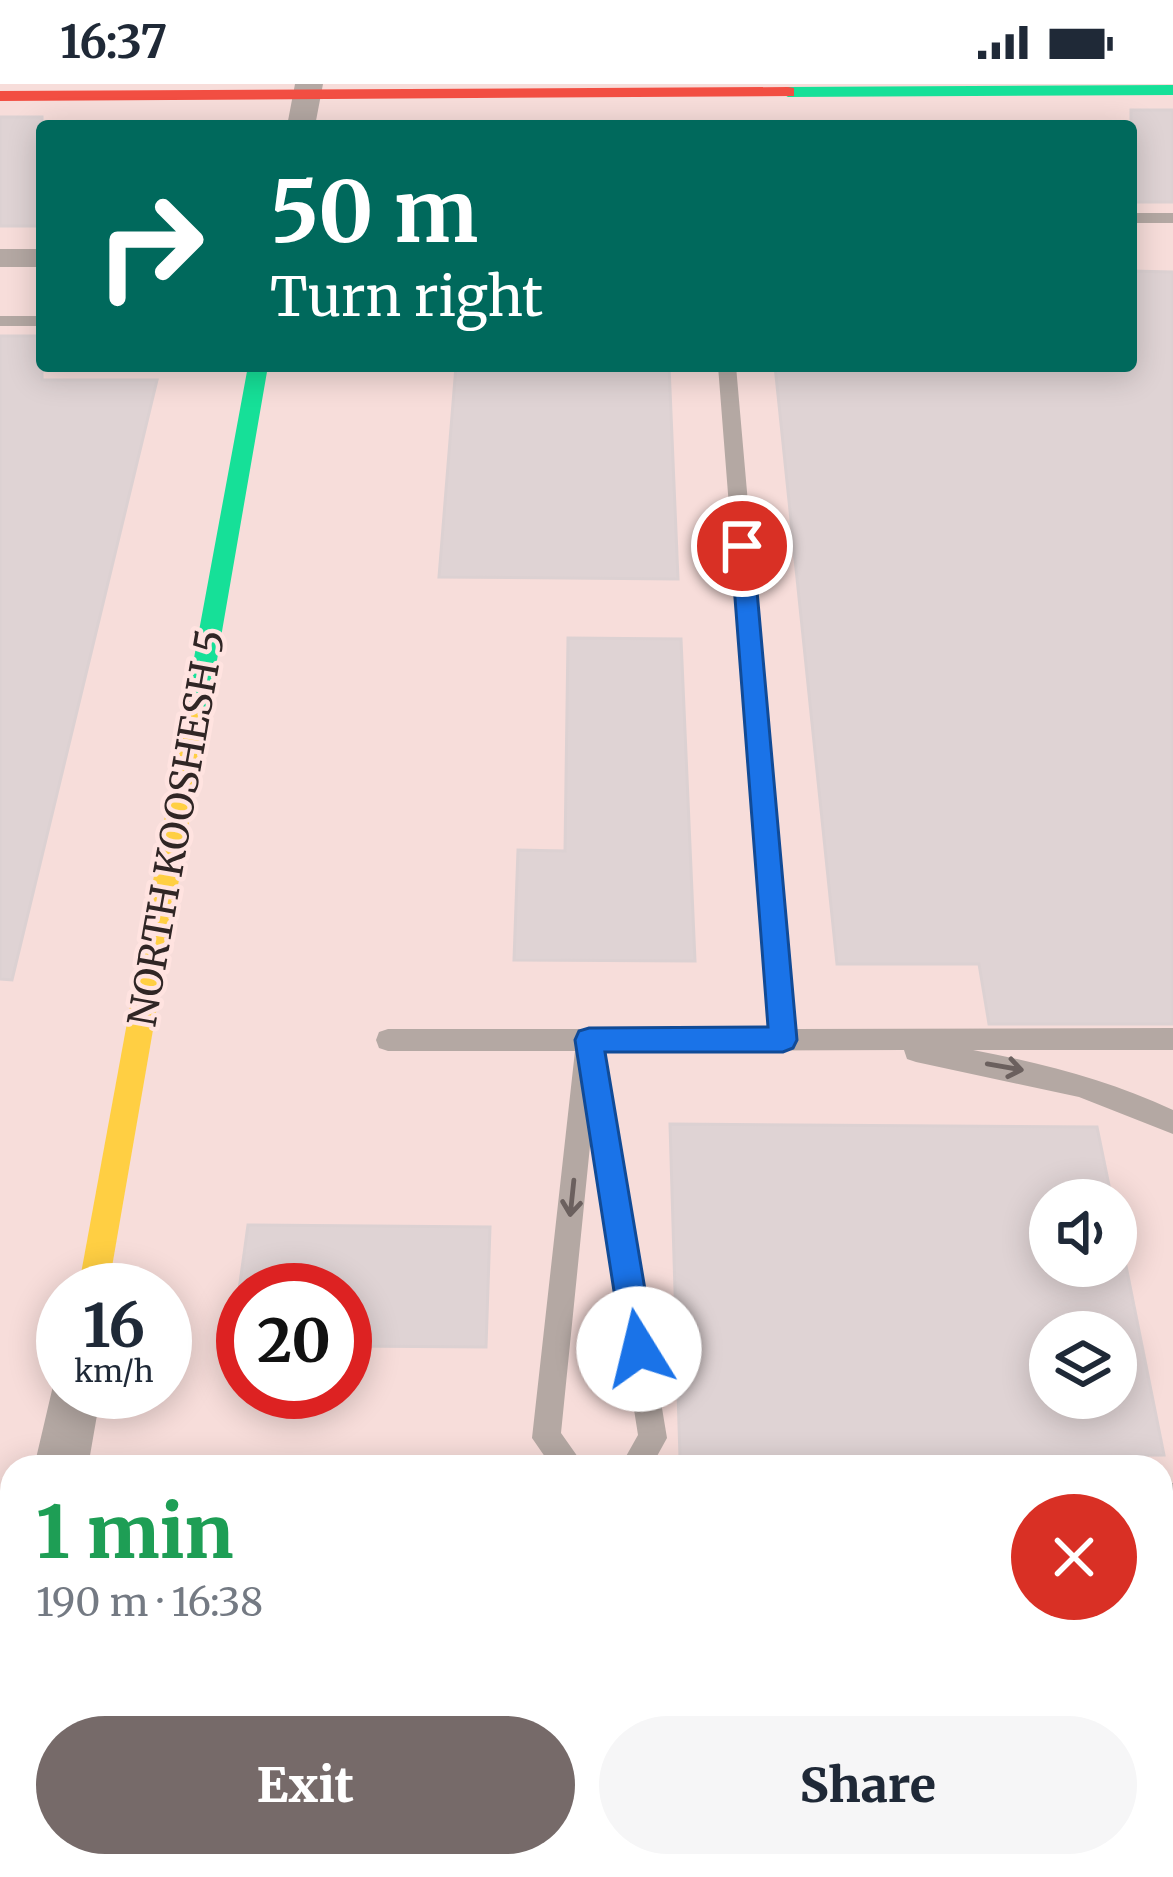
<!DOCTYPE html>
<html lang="en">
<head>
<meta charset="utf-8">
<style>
  :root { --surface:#fff; --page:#f6f6f7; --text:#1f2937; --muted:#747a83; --accent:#766a69 }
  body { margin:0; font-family:Merriweather,serif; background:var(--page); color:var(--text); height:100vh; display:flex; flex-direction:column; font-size:45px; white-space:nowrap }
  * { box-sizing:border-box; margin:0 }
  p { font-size:39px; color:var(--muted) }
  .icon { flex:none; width:66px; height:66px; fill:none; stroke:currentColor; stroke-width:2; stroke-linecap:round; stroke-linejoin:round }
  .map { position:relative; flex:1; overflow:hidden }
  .drawer { position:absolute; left:0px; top:1371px; width:1173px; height:423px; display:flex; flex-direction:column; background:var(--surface); border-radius:36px 36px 0 0; box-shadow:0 6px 30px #0003 }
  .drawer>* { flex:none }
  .hud { position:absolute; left:36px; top:36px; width:1101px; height:252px; border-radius:12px; box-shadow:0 6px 30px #0003; background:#00695c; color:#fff; overflow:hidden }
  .controls { position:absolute; left:1029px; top:1095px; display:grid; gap:24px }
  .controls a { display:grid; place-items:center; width:108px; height:108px; border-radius:50%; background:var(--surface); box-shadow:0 6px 30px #0003; font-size:60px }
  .speed { position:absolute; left:36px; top:1179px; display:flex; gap:24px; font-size:60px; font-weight:700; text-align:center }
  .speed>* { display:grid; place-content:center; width:156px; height:156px; border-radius:50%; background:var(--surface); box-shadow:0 6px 30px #0003; line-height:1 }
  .speed small { font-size:30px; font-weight:400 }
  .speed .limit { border:18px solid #d22; background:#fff; color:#111 }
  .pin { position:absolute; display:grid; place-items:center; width:102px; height:102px; color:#fff; margin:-51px; border:6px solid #fff; border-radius:50%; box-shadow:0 3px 12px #0007 }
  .me { position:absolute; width:132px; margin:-66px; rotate:351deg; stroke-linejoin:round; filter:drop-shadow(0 0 9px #0008) }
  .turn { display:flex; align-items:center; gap:42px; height:252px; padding:0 36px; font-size:54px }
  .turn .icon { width:156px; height:156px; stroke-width:2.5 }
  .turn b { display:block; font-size:84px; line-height:102px }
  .round { display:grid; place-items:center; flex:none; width:126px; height:126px; border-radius:63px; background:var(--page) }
  .head { display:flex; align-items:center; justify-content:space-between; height:204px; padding:0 36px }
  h1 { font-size:72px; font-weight:800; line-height:90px; color:#1e9e55 }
  .cta { display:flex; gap:24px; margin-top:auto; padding:24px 36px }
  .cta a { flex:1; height:138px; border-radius:72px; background:var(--accent); color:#fff; font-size:48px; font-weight:800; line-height:138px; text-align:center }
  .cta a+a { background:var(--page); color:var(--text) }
  .status { display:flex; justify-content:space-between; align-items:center; height:84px; padding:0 60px; background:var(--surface); direction:ltr }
  .status svg { height:33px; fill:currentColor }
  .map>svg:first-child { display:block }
  .built { fill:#f7ddda; fill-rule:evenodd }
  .building { fill:#dfd3d4; stroke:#dcd1d2; stroke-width:3; fill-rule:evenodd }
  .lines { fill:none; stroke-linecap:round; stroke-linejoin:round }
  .lane { fill:#b4a8a3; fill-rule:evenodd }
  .street { fill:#b4a8a3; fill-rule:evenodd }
  .fast { fill:#16e098; fill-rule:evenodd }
  .slow { fill:#ffcf43; fill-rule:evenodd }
  .jam { fill:#f24e42; fill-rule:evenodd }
  .oneway { stroke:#6b605e }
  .route { fill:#1a73e8; stroke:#114b97; stroke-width:3 }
  .labels { text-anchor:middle; stroke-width:9; stroke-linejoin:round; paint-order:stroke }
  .street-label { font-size:39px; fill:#302625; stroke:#ffe3e0 }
</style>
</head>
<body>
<div class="status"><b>16:37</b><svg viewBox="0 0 49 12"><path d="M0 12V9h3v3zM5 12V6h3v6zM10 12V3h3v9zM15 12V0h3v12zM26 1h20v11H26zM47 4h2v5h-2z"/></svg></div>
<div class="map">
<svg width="1173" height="1793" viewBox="0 0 1173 1793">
  <rect width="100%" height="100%" fill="#f8e9e7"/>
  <path class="built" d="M0 0H1173V1793H0ZM42 42H1131V282H42ZM1050 1116H1116V1182H1050ZM63 1206H165V1308H63ZM243 1206H345V1308H243ZM1050 1248H1116V1314H1050ZM12 1383H1161V1782H12Z"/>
  <path class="building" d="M1131 26H1173V118H1131Z
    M0 33H42V142H0Z
    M1131 187 1173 188V940H989L979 880H837L775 282H1131Z
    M0 252H42V296H157L12 896 0 895Z
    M456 282H669L678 495 439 493Z
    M568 554 681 555 695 877 514 876 518 766 565 767Z
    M670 1040 1097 1043 1112 1116H1050V1182H1126L1164 1371 680 1374ZM1050 1248H1116V1314H1050Z
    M248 1141 490 1143 486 1263 345 1262V1206H239Z"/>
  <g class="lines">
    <path class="lane" d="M1131 129H1173V139H1131Z
      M0 232H42V242H0Z
      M718 282H736L794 945 1173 944V966H973C1042 979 1109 996 1173 1026V1050L1079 1013 916 978 907 975 904 966 600 967 599 979 606 988 667 1354 651 1383H620L638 1351 591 1052 561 1349 585 1383H552L532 1354 575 967H388L379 964 376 956 379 948 388 945H770Z
      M1161 1399H1173V1429H1161Z
      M0 1598H12V1630H0Z
      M600 1782H634V1793H600Z"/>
    <path class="street" d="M295 0H323L315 42H287Z
      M0 165H42V183H0Z
      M63 1287V1308H101L88 1383H34L56 1289Z
      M12 1632V1759L0 1764V1637Z"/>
    <path class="fast" d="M1173 1V11L788 13 780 8 788 3Z
      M248 282H268L208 628 196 637 184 628Z"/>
    <path class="slow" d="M196 619 208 628 108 1206H78L184 628Z"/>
    <path class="jam" d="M788 3 794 4V12L0 17V7Z"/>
  </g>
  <defs><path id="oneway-shaft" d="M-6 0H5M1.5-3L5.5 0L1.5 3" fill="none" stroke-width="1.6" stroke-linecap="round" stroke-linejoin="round" transform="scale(3)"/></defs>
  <g class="oneway">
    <use href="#oneway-shaft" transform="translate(1005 983) rotate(10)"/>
    <use href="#oneway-shaft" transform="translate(572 1114) rotate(96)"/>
  </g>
  <path class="route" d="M742 454 753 462 797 956 793 964 783 968H605L655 1265 650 1276 639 1281 628 1276 623 1265 575 956 579 947 589 944 768 943 731 462Z"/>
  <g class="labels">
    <g class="street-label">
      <text transform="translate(176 744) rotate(-80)" y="14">NORTH KOOSHESH 5</text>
    </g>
  </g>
</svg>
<div class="controls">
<a><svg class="icon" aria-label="sound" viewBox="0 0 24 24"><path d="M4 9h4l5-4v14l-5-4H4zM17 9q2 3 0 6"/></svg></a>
<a><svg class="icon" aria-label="layers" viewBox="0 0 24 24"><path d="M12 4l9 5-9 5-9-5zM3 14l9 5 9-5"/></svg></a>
</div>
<div class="speed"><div>16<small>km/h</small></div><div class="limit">20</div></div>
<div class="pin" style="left:742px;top:462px;background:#d93025"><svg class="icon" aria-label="arrive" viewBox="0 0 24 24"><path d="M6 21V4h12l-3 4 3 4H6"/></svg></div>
<svg class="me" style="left:639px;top:1265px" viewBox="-20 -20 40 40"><circle r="19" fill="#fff"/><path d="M0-13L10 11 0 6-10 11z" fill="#1a73e8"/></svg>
<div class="hud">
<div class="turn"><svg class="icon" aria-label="right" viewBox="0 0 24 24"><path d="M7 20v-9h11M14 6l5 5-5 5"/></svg><div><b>50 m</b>Turn right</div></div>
</div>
<section class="drawer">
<div class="head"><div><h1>1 min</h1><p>190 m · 16:38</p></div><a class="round" style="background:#d93025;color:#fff"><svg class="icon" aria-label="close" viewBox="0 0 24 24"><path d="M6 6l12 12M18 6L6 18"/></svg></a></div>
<div class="cta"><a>Exit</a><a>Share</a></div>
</section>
</div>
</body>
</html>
